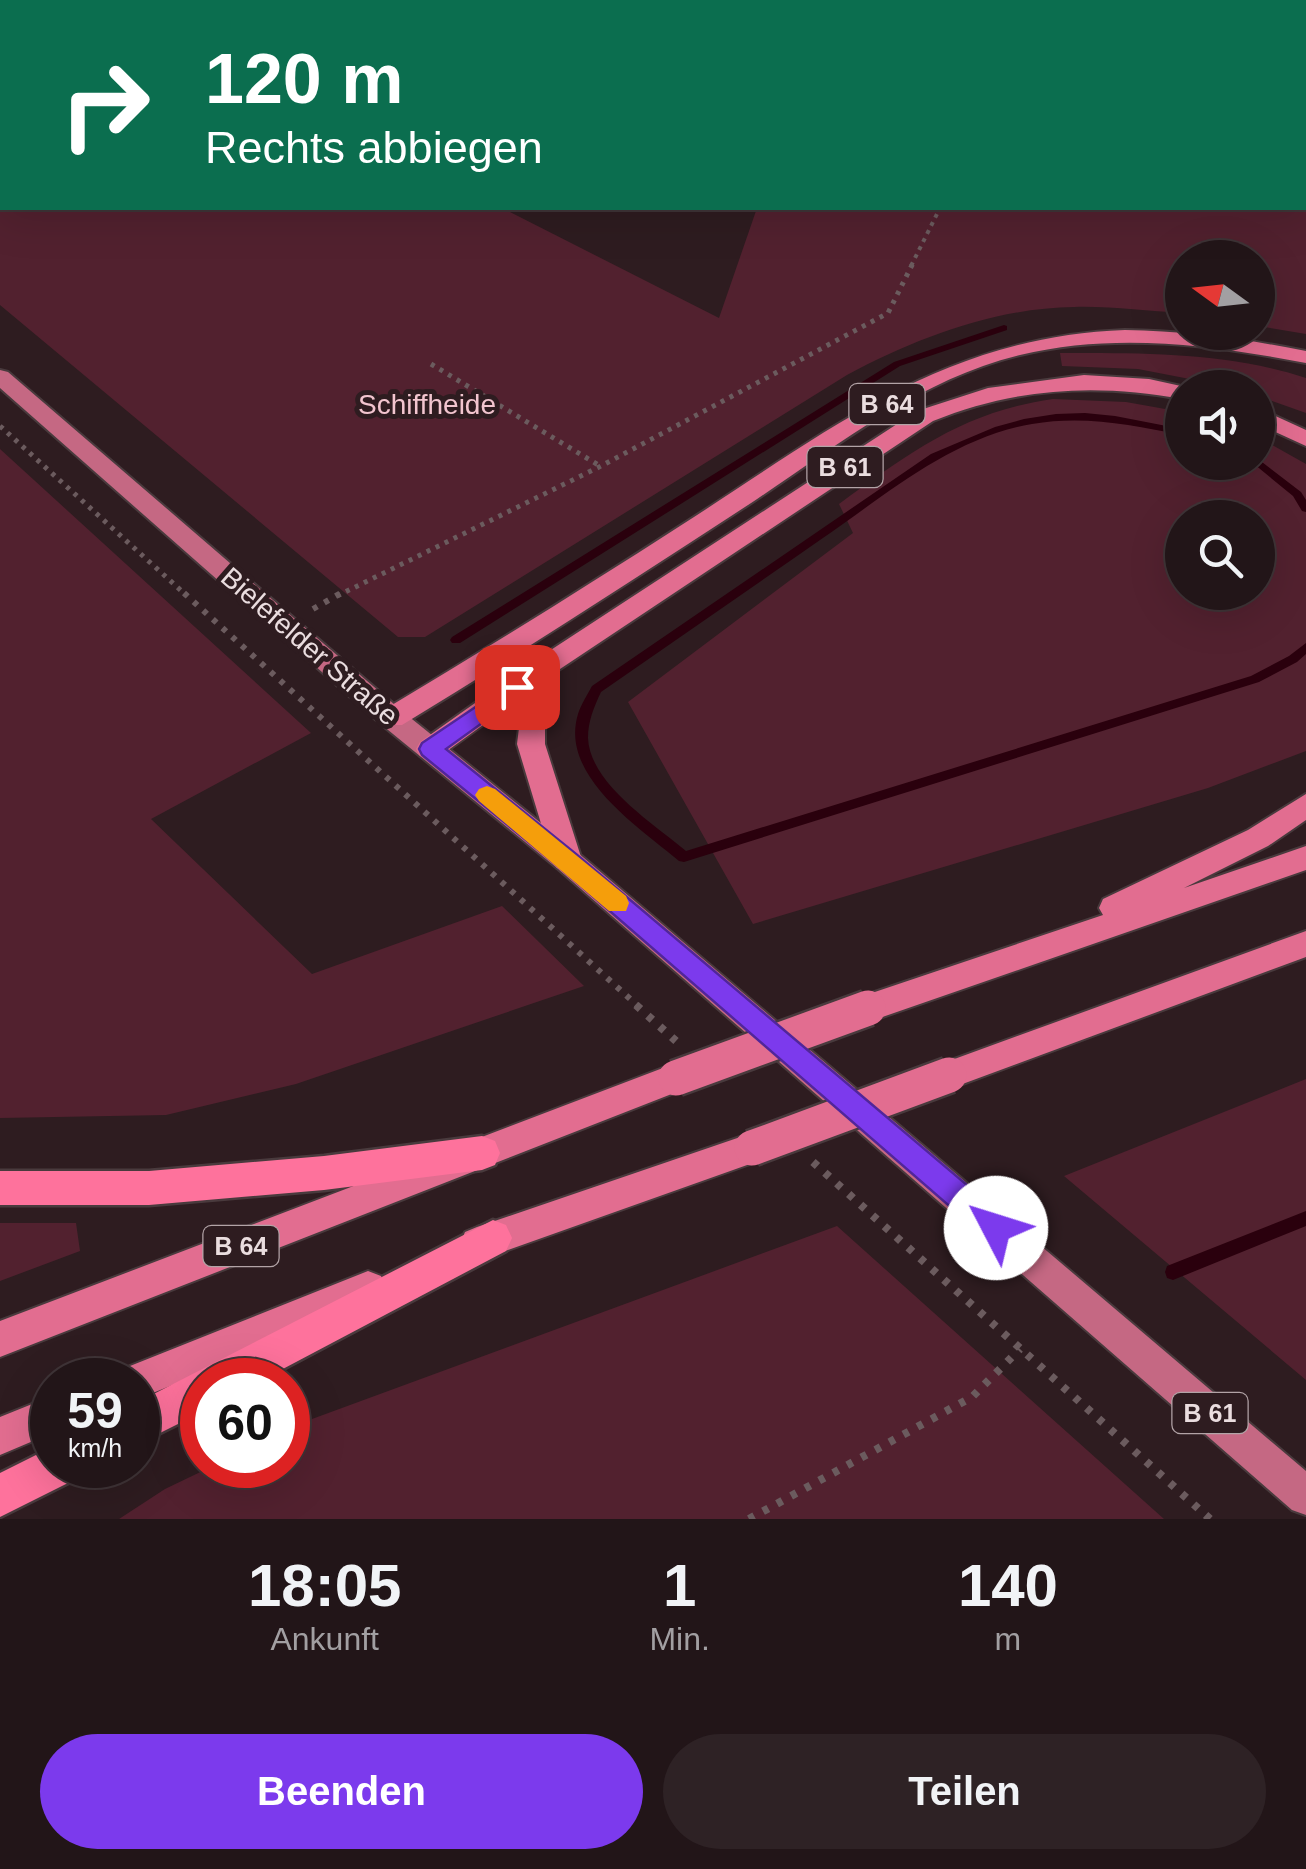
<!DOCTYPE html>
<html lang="de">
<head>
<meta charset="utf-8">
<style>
  :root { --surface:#221518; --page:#2e2225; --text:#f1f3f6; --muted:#a29fa2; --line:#3f3437; --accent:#7c3aed }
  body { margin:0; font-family:Arial,sans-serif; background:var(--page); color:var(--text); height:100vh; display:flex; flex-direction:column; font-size:38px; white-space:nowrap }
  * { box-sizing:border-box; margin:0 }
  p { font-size:32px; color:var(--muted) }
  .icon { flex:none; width:55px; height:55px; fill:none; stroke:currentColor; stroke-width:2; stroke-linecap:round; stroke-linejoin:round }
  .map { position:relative; height:1519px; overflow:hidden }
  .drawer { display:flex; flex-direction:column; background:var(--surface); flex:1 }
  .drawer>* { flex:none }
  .top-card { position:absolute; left:0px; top:0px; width:1308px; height:210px; box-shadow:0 10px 40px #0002,0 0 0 2px var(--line); background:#0b6e4f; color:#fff; overflow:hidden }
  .needle { width:65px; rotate:285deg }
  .controls { position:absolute; left:1165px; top:240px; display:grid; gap:20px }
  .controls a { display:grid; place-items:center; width:110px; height:110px; border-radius:50%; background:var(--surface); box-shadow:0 10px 40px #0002,0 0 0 2px var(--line); font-size:50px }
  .speed { position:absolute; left:30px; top:1358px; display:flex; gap:20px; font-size:50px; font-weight:700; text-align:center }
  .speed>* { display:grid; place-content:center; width:130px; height:130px; border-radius:50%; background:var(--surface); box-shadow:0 10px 40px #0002,0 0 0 2px var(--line); line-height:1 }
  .speed small { font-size:25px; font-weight:400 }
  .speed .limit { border:15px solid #d22; background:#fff; color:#111 }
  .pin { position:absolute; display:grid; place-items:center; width:85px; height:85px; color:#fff; margin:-42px; border-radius:20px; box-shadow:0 5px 15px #0006 }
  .me { position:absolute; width:110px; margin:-55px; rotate:310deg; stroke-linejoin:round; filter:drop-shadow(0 0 8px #0008) }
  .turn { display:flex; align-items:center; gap:35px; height:210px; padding:0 40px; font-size:45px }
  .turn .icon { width:130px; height:130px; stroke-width:2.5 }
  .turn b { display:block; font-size:70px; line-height:85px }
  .eta { display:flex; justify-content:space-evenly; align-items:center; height:170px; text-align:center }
  .eta b { font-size:60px; font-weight:700; line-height:70px }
  .button { display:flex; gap:20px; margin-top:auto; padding:20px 40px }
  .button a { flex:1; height:115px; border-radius:60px; background:var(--accent); color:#fff; font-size:40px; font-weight:700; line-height:115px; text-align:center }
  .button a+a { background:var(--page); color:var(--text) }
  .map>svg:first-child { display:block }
  .green { fill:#52212f; fill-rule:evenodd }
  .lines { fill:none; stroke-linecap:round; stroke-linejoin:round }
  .stream { fill:#2a000d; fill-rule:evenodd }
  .primary-casing { stroke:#493a3d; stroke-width:4 }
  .trunk-casing { stroke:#493a3d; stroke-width:4 }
  .motorway-casing { stroke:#493a3d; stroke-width:5 }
  .path-far3 { stroke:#6b5b5e; stroke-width:4; stroke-dasharray:4 5; stroke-linecap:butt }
  .path-far2 { stroke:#6b5b5e; stroke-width:5; stroke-dasharray:4 6; stroke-linecap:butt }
  .path-far1 { stroke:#6b5b5e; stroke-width:6; stroke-dasharray:5 8; stroke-linecap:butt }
  .path { stroke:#6b5b5e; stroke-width:8; stroke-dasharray:6 10; stroke-linecap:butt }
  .primary { fill:#c56883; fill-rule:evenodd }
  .trunk { fill:#e26d90; fill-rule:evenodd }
  .motorway { fill:#fe729c; fill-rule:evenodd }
  .trunk-bridge-casing { stroke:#493a3d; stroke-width:40; stroke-linecap:butt }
  .trunk-bridge { stroke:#e26d90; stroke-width:35 }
  .route { fill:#7c3aed; stroke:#51269a; stroke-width:2.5 }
  .slow { fill:#f59e0b }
  .labels { text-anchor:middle; stroke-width:10; stroke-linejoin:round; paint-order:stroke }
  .shield { fill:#2e1c20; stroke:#b2a3a6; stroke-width:2.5 }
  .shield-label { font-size:25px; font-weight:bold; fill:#eadddf }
  .park-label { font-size:28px; fill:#f2c5cf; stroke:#2e1c20 }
  .street-label { font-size:28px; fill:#eadddf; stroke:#2e1c20 }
</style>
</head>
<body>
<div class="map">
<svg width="1306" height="1519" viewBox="0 0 1306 1519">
  <rect width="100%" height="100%" fill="#2e1c20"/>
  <path class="green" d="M0 0 98 2H2V208H502L719 318 757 208H1305V2L827 0H1306V334L1258 326V258H1182V313C1147 311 1110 306 1074 307 995 308 916 338 847 375L425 637H398L0 305Z
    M1060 353C1141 353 1228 352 1306 378V413L1258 396V388L1231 387 1138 369 1062 366Z
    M1053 399 1126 402 1182 412V462H1258V437L1306 464V751L1208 788 753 924 628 702 853 533 839 504C911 452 963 412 1053 399ZM1182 518H1258V592H1182Z
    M0 449 311 733 151 819 312 974 502 906 584 986 296 1084 166 1115 0 1118Z
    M1306 1079V1380L1064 1176Z
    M0 1223H76L80 1251 0 1281Z
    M837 1226 1164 1519H119L165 1489 215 1465H288V1430L312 1419Z"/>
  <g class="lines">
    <path class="stream" d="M1004 325 1007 326V330L900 366 460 643H452L450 640 452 637 894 362Z
      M1085 413 1115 416 1182 429V435C1132 425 1084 415 1032 424 951 438 886 495 820 540 747 591 674 641 601 692 594 707 588 721 588 738 590 784 654 824 686 851L1251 676 1289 656 1306 643V654L1297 662 1259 682 684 862 679 861C639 827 559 776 578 714 581 705 587 695 592 686L931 454 995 427 1024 419 1056 414Z
      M1258 459 1301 492 1306 500V512L1302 511 1293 496 1254 464 1253 462H1258Z
      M1306 1211V1226L1173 1280 1167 1278 1165 1272 1167 1266Z"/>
    <g class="primary-casing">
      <path id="primary" d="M0 370 8 372 402 711 577 852 1306 1471V1515L1292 1510 557 868 382 725 0 388Z"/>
    </g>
    <g class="trunk-casing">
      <path id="trunk" d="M1125 330C1187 331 1246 339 1306 351V363C1212 345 1115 332 1020 355 919 379 833 449 748 505 633 580 519 654 402 725H382L379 718 382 711C483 651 582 589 680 526 829 431 941 337 1125 330Z
        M1084 375 1149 379 1190 388H1182V399C1095 383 1015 388 933 421L557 671 545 709V744L582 860 577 868 567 872 557 868 552 860 517 744 523 696 440 756 430 759 420 756 416 749 420 742 537 659 917 411 988 388Z
        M1258 408 1306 430V446L1258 424Z
        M1306 794V820L1268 846 1184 888 1306 846V870L868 1022 857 1018 852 1008 857 998 1103 915 1099 908 1103 899 1248 830Z
        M1306 931V957L949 1089 938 1085 933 1075 938 1065Z
        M676 1063 687 1068 692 1078 687 1088 0 1357V1321Z
        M752 1133 764 1137 769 1148 764 1159 477 1261 465 1256 460 1244 465 1232 477 1227Z
        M368 1271 381 1276 386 1288 381 1300 138 1399V1380H120L125 1368Z
        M52 1396V1433L0 1455V1417Z"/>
    </g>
    <g class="motorway-casing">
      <path id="motorway" d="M482 1136 495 1141 500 1153 495 1165 482 1170 324 1190 149 1205H0V1171H149L324 1156Z
        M493 1220 506 1225 512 1238 506 1251 262 1380H202V1412L138 1444V1402Z
        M52 1447V1465H80L74 1480 0 1517V1473Z"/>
    </g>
    <path class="path-far3" d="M911 266 940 208"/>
    <path class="path-far2" d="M431 364 600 466
      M0 426 187 596
      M337 596 601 466 888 313 913 263"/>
    <path class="path-far1" d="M184 593 639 1007
      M313 609 341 593"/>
    <path class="path" d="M636 1005 676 1041
      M813 1162 1210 1519
      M749 1519 972 1397 1020 1349"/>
    <use href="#primary" class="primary"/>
    <use href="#trunk" class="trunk"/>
    <use href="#motorway" class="motorway"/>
    <g class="trunk-bridge-casing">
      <path id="trunk-bridge" d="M676 1078 868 1008
        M752 1148 949 1075"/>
    </g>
    <use href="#trunk-bridge" class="trunk-bridge"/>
  </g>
  <path class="route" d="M517 679 528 687 524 693 446 749 576 854 1006 1218 1010 1228 1006 1237 996 1241 985 1237 559 867 422 755 419 749 422 743Z"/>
  <path class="slow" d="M487 786 495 789 626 896 629 903 626 911H609L479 801 475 795 479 789Z"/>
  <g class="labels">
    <g class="shield">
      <rect x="849.5" y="384" width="75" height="40" rx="8"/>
      <rect x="807.5" y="447" width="75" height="40" rx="8"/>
      <rect x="203.5" y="1226" width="75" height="40" rx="8"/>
      <rect x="1172.5" y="1393" width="75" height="40" rx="8"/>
    </g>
    <g class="shield-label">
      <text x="887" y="413">B 64</text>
      <text x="845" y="476">B 61</text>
      <text x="241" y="1255">B 64</text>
      <text x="1210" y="1422">B 61</text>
    </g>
    <g class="park-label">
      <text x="427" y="414">Schiffheide</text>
    </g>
    <g class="street-label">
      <text transform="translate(310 646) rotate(41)" y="10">Bielefelder Straße</text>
    </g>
  </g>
</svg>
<div class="controls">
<a><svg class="needle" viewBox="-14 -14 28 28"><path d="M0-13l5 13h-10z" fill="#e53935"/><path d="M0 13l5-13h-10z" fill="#a29fa2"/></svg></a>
<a><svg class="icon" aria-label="sound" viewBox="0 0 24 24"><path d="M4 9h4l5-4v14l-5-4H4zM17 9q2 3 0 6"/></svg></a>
<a><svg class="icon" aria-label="search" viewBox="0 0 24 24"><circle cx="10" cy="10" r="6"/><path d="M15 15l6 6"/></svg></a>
</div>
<div class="speed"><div>59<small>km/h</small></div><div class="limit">60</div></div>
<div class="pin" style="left:517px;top:687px;background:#d93025"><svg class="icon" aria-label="arrive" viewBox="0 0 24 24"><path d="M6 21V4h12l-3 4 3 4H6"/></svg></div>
<svg class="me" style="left:996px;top:1228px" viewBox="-20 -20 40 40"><circle r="19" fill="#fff"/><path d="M0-13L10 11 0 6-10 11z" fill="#7c3aed"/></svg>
<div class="top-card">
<div class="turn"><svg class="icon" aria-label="right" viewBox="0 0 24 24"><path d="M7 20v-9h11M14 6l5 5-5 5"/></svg><div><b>120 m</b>Rechts abbiegen</div></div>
</div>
</div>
<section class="drawer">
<div class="eta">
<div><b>18:05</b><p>Ankunft</p></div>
<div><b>1</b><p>Min.</p></div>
<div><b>140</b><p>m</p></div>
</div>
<div class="button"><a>Beenden</a><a>Teilen</a></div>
</section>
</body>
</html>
